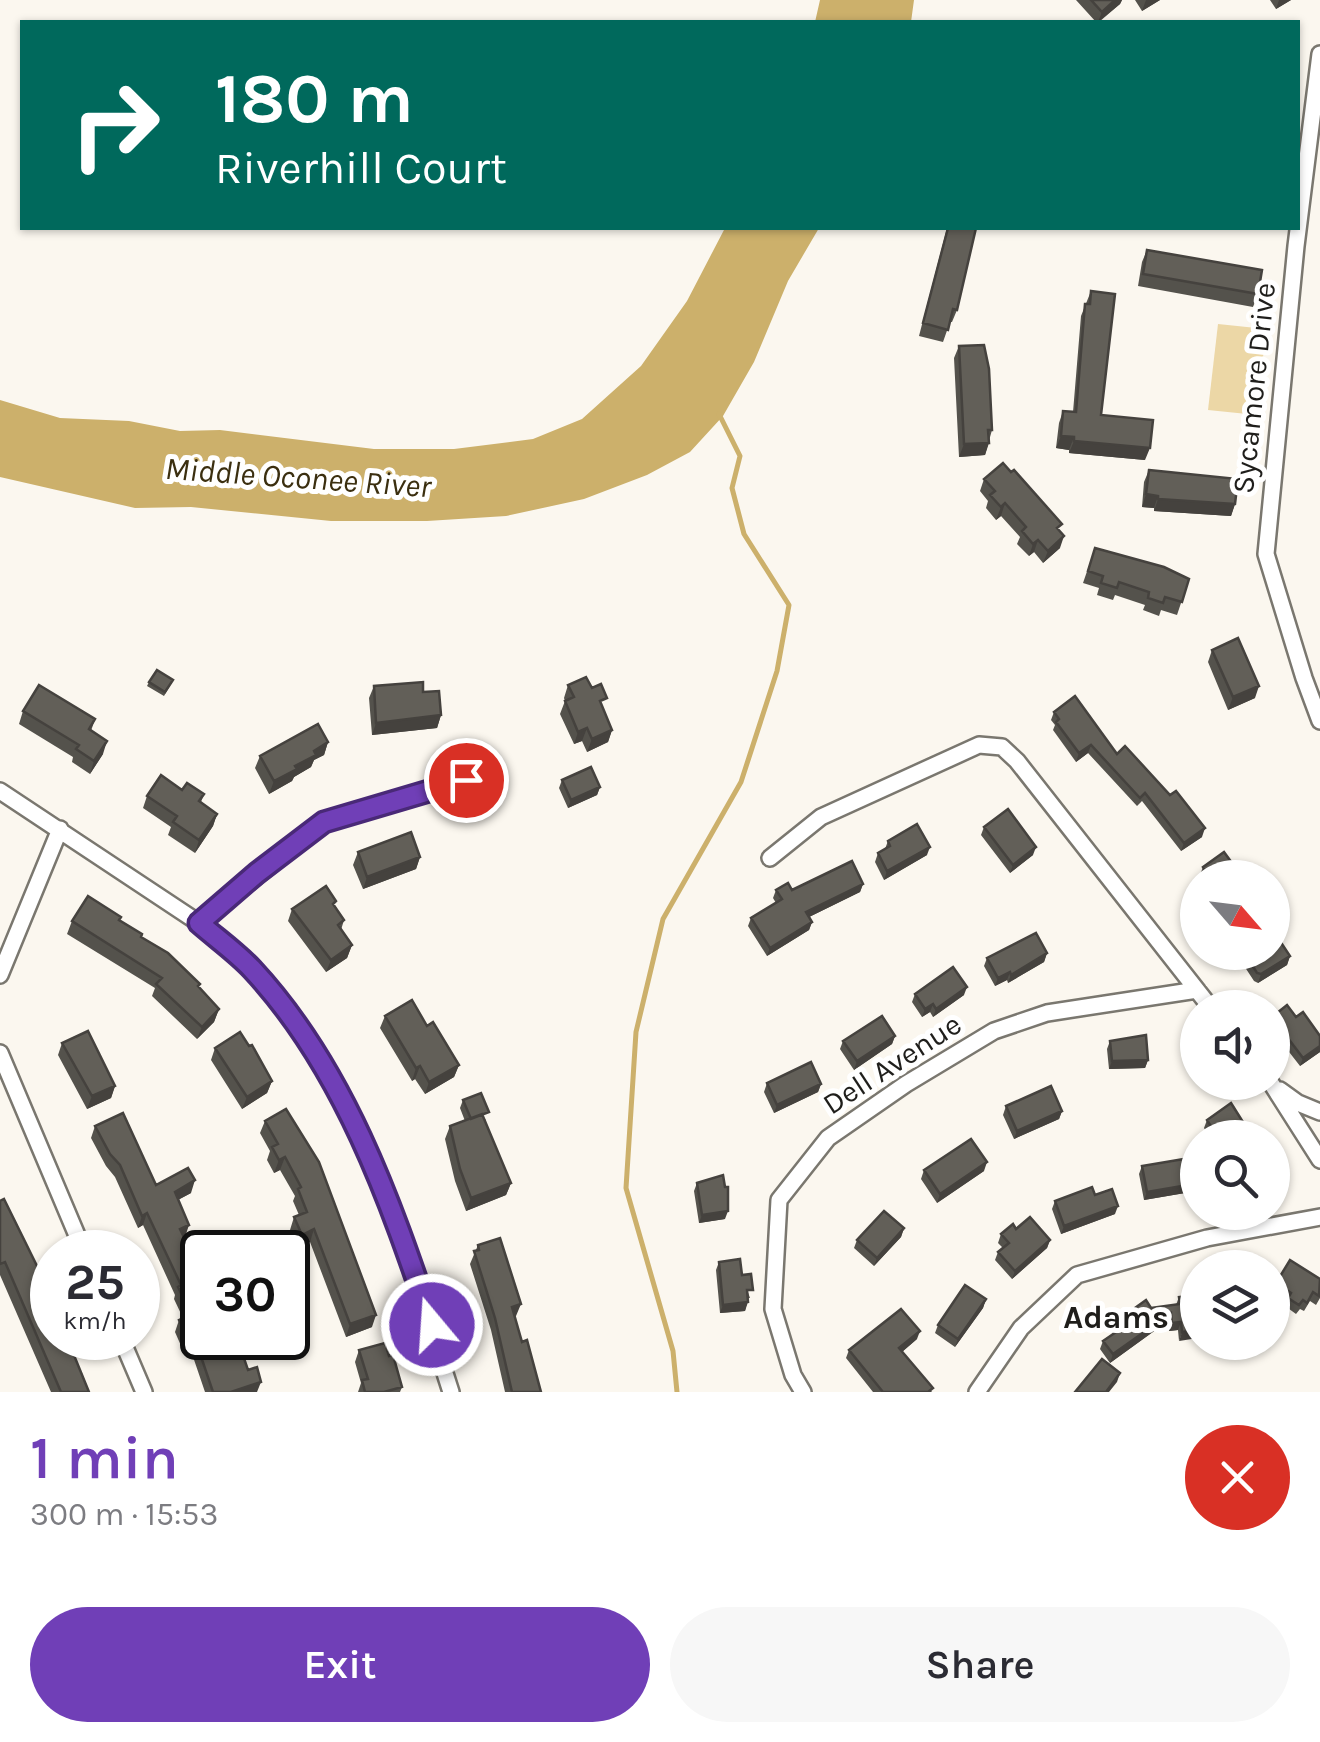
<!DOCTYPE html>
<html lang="en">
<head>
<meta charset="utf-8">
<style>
  :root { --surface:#fff; --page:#f7f7f7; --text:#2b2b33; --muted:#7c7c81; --accent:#703fb7 }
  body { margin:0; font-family:Karla,sans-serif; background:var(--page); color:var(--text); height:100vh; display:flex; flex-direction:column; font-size:38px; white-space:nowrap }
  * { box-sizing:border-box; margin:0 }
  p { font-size:32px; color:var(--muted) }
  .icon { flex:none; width:55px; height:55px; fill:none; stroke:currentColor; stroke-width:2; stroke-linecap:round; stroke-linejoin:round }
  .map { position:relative; height:1392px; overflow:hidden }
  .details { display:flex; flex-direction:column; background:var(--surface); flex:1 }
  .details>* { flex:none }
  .top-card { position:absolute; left:20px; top:20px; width:1280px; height:210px; border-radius:0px; box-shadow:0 2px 8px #0004; background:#00695c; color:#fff; overflow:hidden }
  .needle { width:65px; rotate:118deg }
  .controls { position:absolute; left:1180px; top:860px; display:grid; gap:20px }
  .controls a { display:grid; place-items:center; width:110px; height:110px; border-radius:50%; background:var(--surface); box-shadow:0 2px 8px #0004; font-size:50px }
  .speed { position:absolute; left:30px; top:1230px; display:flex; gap:20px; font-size:50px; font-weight:700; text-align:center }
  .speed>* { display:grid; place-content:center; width:130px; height:130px; border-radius:50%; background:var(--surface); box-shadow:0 2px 8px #0004; line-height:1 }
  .speed small { font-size:25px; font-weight:400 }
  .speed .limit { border:5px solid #111; border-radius:15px; background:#fff; color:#111 }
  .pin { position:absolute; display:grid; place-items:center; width:85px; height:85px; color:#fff; margin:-42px; border:5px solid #fff; border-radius:50%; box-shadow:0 2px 10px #0007 }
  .me { position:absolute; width:110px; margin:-55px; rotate:342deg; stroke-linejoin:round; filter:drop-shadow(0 0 8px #0008) }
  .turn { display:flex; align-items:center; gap:35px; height:210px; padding:0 30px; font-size:45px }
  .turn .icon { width:130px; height:130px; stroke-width:2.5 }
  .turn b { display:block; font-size:70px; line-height:85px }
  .round { display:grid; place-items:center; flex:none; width:105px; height:105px; border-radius:52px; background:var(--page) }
  .headline { display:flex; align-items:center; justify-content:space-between; height:170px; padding:0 30px }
  h1 { font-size:60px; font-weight:600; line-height:75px; color:var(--accent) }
  .action { display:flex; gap:20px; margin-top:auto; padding:20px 30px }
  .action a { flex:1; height:115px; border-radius:60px; background:var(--accent); color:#fff; font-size:40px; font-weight:600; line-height:115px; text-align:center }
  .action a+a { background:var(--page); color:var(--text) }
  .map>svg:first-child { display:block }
  .green { fill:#ecd7a6 }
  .water { fill:#ccb06b }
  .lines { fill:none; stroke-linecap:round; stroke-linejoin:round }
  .stream { stroke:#ccb06b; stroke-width:5 }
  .minor-casing { stroke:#7a776f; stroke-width:20 }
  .minor { stroke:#fff; stroke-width:15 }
  .wall { fill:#54524c }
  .shaded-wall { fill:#45423e }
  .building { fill:#625f58; stroke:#45423e; stroke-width:2.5 }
  .route-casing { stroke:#492977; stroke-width:25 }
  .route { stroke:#703fb7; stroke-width:18 }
  .labels { text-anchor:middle; stroke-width:10; stroke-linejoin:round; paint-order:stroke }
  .street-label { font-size:30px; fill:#1f1e1b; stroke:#fff }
  .water-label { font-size:32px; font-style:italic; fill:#3b2f10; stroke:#fff }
  .neighbourhood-label { font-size:32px; font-weight:bold; fill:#1f1e1b; stroke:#fff }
</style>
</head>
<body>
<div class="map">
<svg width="1320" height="1392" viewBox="0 0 1320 1392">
  <rect width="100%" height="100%" fill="#fbf7ef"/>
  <path class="green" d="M1218 324 1266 329 1257 415 1208 410Z"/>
  <path class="water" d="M820 0H914L911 22H815Z
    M725 228H819L788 281 754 362 723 416 690 452 647 475 584 499 506 516 427 521H331L191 507 135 508 0 477V400L60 418 129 421 180 431 220 430 374 449H454L533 439 582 419 641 366 687 301Z"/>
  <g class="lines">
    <path class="stream" d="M677 1392 673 1351 626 1188 636 1032 663 919 741 782 777 671 789 605 744 534 732 488 740 456 719 414"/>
    <g class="minor-casing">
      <path id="minor" d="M1320 54 1296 246 1266 554 1304 678 1320 721
        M0 791 199 923 250 966 291 1016 340 1096 391 1204 451 1392
        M770 858 821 817 979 745 1002 747 1017 761 1211 1008
        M199 923 324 822 466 780
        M0 975 60 829
        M0 1053 84 1252
        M1271 1083 1320 1160
        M1280 1090 1298 1103 1320 1112
        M121 1338 144 1392
        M803 1392 793 1375 773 1309 779 1200 828 1138 906 1084 994 1031 1047 1013 1197 990
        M977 1392 1021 1328 1077 1275 1207 1238 1320 1217"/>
    </g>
    <use href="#minor" class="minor"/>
  </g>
  <path class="wall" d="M1076 0H1122L1120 4 1099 22H1096Z
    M1135 0H1160L1142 11Z
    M1270 0H1291L1276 9Z
    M947 228H976L957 310 952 322H950L943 342 919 336Z
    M1147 250 1258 294 1253 307 1138 286 1142 262Z
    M1091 291 1101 415 1145 460 1069 453V450L1056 448 1059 423 1063 411 1073 412 1081 316Z
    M959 346 992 430 985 455 959 457 954 358Z
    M1149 470 1235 504 1231 516 1154 511V508L1142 507 1144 482Z
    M984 479 1059 530 1060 548 1043 563 1034 552 1029 556 1017 544 1020 537 1001 516 996 520 986 508 988 501 980 491Z
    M1095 548 1189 579 1177 615 1161 610 1159 616 1143 610 1145 605 1115 595 1113 600 1097 595 1099 588 1083 583Z
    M1212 650 1255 698 1228 710 1208 662Z
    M149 682 171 684 164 696 147 686Z
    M568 685 603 709 612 730 608 742 587 752 582 741 574 744 560 714 565 701 564 698Z
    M374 686 423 692 441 715 437 728 372 735 369 698Z
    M23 711 95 719 91 731 103 754 90 774 72 762 73 757 19 724Z
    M1054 712 1117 754 1202 837 1181 851 1142 801 1137 806 1088 753 1076 762 1053 730 1055 725 1051 720Z
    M328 742 324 755 314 760 311 767 294 777 292 781 269 794 255 768 260 756Z
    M562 780 600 787 597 795 568 808 559 788Z
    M182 790 204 794 201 802 217 814 213 826 195 853 168 835 171 827 143 808 147 796Z
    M984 827 1033 855 1010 873 981 835Z
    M888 841 927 855 884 880 875 862 878 853 885 849Z
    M358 852 420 857 416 869 363 889 353 865Z
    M1203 867 1243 878H1201L1200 875Z
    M863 884 860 892 809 917 812 922 809 930 767 956 748 926 751 918 776 903 773 898 776 890Z
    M335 906 344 920 341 930 352 945 347 958 326 972 288 921 292 909Z
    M120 920 199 987 219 1009 214 1022 197 1039 152 996 155 988 67 934 72 921Z
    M1235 952H1272L1290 956 1287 965 1258 983 1254 981Z
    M1047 953 1044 962 1008 983 1007 980 995 986 984 966 987 958Z
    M915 994 964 995 933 1017 930 1012 922 1017 912 1002Z
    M385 1016 427 1026 459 1065 454 1077 425 1094 415 1079 412 1081 380 1028Z
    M1272 1016 1296 1017 1320 1036V1052L1300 1066 1272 1030Z
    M895 1036 892 1044 854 1070 840 1049 843 1041Z
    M1110 1041 1148 1060 1145 1068 1109 1069 1107 1049Z
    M62 1043 115 1086 111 1098 87 1109 58 1055Z
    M215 1048 272 1081 267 1093 242 1109 211 1060Z
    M767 1083 821 1084 818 1092 774 1113 764 1092Z
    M463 1100 486 1120 485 1121 511 1183 506 1195 466 1211 455 1181 445 1139 450 1126 465 1121 460 1108Z
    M1006 1106 1062 1111 1059 1119 1014 1139 1003 1115Z
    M286 1109 372 1327 346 1337 310 1242 297 1247 290 1230 294 1217 299 1215 293 1201 295 1196 280 1170 274 1173 267 1160 270 1151 260 1133 265 1121Z
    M1207 1120 1253 1138H1210L1204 1128Z
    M95 1126 156 1185 191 1193 178 1200 202 1338 248 1370 257 1392H205L189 1345 182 1348 175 1332 179 1320 183 1318 174 1299 175 1295 143 1225 138 1228 115 1177 106 1166 91 1138Z
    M1142 1166 1185 1193 1144 1200 1139 1174Z
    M924 1170 984 1171 937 1203 921 1179Z
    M697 1183 725 1219 699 1223 694 1191Z
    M1095 1195 1115 1214 1061 1234 1052 1209 1055 1201Z
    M0 1201 52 1338 89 1392H51L0 1275Z
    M904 1228 901 1237 874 1266 854 1248 857 1240Z
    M1016 1229 1050 1240 1047 1248 1012 1279 995 1260 998 1252 1003 1248 998 1243 1001 1234Z
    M478 1245 516 1316 515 1317 522 1342 541 1392H505L491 1330 470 1264Z
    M1290 1260 1320 1298 1316 1305 1310 1301 1304 1311 1300 1309 1296 1314 1285 1306 1287 1300 1273 1291 1276 1283Z
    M719 1262 742 1275 750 1298H748L745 1311 720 1313 716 1270Z
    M1198 1295 1179 1341 1178 1330 1169 1331 1168 1321 1110 1363 1100 1349 1103 1341 1113 1334 1111 1331 1114 1323 1151 1308 1176 1305 1179 1297Z
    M986 1299 983 1308 955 1347 935 1333 938 1325Z
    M917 1339 902 1352 932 1392H873L846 1358 849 1350Z
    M359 1350 389 1356 402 1387 400 1392H358L361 1383 355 1362Z"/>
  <path class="shaded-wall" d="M1115 0H1122L1120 4 1098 22 1102 12Z
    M1146 0H1160L1142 11Z
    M1279 0H1291L1276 9Z
    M1061 436 1074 437 1069 450 1056 448Z
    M1074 441 1150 448 1145 460 1069 453Z
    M989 443 985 455 959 457 964 444Z
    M1146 494 1158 496 1154 508 1142 507Z
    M1158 499 1235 504 1231 516 1154 511Z
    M1005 503 1001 516 996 520 1001 507Z
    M1064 536 1060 548 1043 563 1048 551Z
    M1038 540 1034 552 1029 556 1033 544Z
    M1259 686 1255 698 1228 710 1233 697Z
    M441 715 437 728 372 735 376 723Z
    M587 728 582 741 574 744 578 732Z
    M612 730 608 742 587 752 592 739Z
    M107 741 103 754 90 774 94 761Z
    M328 742 324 755 314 760 311 767 294 777 292 781 269 794 274 781 314 751Z
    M1091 745 1088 753 1076 762 1079 753Z
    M600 787 597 795 568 808 571 800Z
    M217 814 213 826 195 853 199 840Z
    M1205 828 1202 837 1181 851 1184 843Z
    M930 847 927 855 884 880 887 871Z
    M1036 847 1033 855 1010 873 1013 865Z
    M420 857 416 869 363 889 367 877Z
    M863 884 860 892 803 920 806 912Z
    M812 922 809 930 767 956 770 948Z
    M352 945 347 958 326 972 331 960Z
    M1047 953 1044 962 1008 983 1011 975Z
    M1290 956 1287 965 1258 983 1261 974Z
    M1010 972 1007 980 995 986 998 978Z
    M967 987 964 995 933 1017 936 1009Z
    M933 1004 930 1012 922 1017 925 1009Z
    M219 1009 214 1022 197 1039 202 1027Z
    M895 1036 892 1044 854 1070 857 1061Z
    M1320 1046V1052L1300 1066 1303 1058Z
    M1148 1060 1145 1068 1109 1069 1112 1061Z
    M459 1065 454 1077 425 1094 429 1082Z
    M420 1066 415 1079 412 1081 416 1068Z
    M272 1081 267 1093 242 1109 247 1097Z
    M821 1084 818 1092 774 1113 777 1105Z
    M115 1086 111 1098 87 1109 92 1096Z
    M1062 1111 1059 1119 1014 1139 1017 1131Z
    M285 1157 280 1170 274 1173 279 1160Z
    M987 1162 984 1171 937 1203 940 1194Z
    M195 1180 191 1193 170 1204 175 1192Z
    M511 1183 506 1195 466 1211 471 1198Z
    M1188 1185 1185 1193 1144 1200 1147 1192Z
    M1118 1206 1115 1214 1061 1234 1064 1226Z
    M728 1211 725 1219 699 1223 702 1215Z
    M147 1213 143 1225 138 1228 142 1216Z
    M189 1225 185 1237 180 1229Z
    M904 1228 901 1237 874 1266 877 1258Z
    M314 1229 310 1242 297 1247 302 1235Z
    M1050 1240 1047 1248 1012 1279 1015 1271Z
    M986 1299 983 1308 955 1347 958 1339Z
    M748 1302 745 1311 720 1313 723 1305Z
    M521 1304 516 1316 508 1319 512 1307Z
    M1171 1313 1168 1321 1110 1363 1113 1354Z
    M376 1315 372 1327 346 1337 350 1324Z
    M1181 1322 1178 1330 1169 1331 1172 1323Z
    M1198 1330V1338L1179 1341 1182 1332Z
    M920 1331 917 1339 896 1357 899 1348Z
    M193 1333 189 1345 182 1348 187 1336Z
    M1120 1373 1117 1382 1109 1392H1106Z
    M261 1382 257 1392H231Z"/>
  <path class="building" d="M1091 0H1115L1102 12Z
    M948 228H976L957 310 953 309 948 330 923 323Z
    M1147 250 1262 270 1258 294 1143 274Z
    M1091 291 1115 294 1101 415 1153 420 1150 448 1074 441V437L1061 436 1063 411 1076 412 1085 304H1090Z
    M984 345 989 369 992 430H988L989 443 964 444 959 346Z
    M1003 463 1011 472 1014 470 1062 524 1057 528 1064 536 1048 551 1038 540 1033 544 1022 531 1026 527 1005 503 1001 507 990 495 995 491 984 479Z
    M1149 470 1238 479 1235 504 1158 499V496L1146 494Z
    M1095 548 1164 567 1189 579 1182 602 1165 597 1163 603 1148 598 1149 592 1119 582 1117 588 1101 583 1103 576 1088 571Z
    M1238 638 1259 686 1233 697 1212 650Z
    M157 670 173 680 165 692 149 682Z
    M586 677 592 688 601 684 607 698 600 701 612 730 592 739 587 728 578 732 565 701 574 697 568 685Z
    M423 682V692L439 691 441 715 376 723 374 686Z
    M39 685 95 719 89 729 107 741 94 761 76 749 79 745 23 711Z
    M1075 696 1117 754 1125 746 1170 795 1176 791 1205 828 1184 843 1145 793 1140 798 1091 745 1079 753 1056 722 1059 719 1054 712Z
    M318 724 328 742 314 751 316 755 295 766 297 769 274 781 260 756Z
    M591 767 600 787 571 800 562 780Z
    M161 775 182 790 187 783 204 794 199 801 217 814 199 840 173 822 177 816 147 796Z
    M1008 809 1036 847 1013 865 984 827Z
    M917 824 930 847 887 871 878 853 890 846 888 841Z
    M411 832 420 857 367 877 358 852Z
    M1224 852 1243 878H1210L1203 867Z
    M852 861 863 884 806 912 812 922 770 948 751 918 782 899 776 890 788 883 792 890Z
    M326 886 336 901 333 904 344 920 338 925 352 945 331 960 292 909Z
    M88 896 121 917 119 920 142 934 141 937 168 953 200 984 198 986 219 1009 202 1027 156 984 162 978 72 921Z
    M1036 933 1047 953 1011 975 1010 972 998 978 987 958Z
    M1276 935 1290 956 1261 974 1257 973 1244 952H1272V938Z
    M953 967 967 987 936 1009 933 1004 925 1009 915 994Z
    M412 1000 427 1026 433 1022 459 1065 429 1082 420 1066 416 1068 385 1016Z
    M1287 1005 1296 1017 1303 1012 1320 1036V1046L1303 1058 1272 1017Z
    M882 1016 895 1036 857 1061 843 1041Z
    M88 1031 115 1086 92 1096 62 1043Z
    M240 1032 249 1046 252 1045 272 1081 247 1097 215 1048Z
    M1146 1035 1148 1060 1112 1061 1110 1041Z
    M811 1062 821 1084 777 1105 767 1083Z
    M1051 1086 1062 1111 1017 1131 1006 1106Z
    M481 1093 489 1112 471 1119 463 1100Z
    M1231 1103 1253 1138H1218L1207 1120Z
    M286 1109 319 1162 376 1315 350 1324 314 1229 302 1235 294 1217 307 1212 298 1189 301 1187 285 1157 279 1160 272 1147 278 1144 265 1121Z
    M123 1113 156 1185 188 1168 195 1180 175 1192 189 1225 180 1229 193 1256 198 1254 202 1265V1338H237L248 1370 257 1367 261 1382 231 1392H213L193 1333 187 1336 179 1320 191 1314 178 1287 181 1285 147 1213 142 1216 120 1165 110 1154 95 1126Z
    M482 1114 511 1183 471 1198 460 1169 450 1126Z
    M971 1139 987 1162 940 1194 924 1170Z
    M1184 1159 1188 1185 1147 1192 1142 1166Z
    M723 1175 725 1187H728V1211L702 1215 697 1183Z
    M1092 1187 1095 1195 1112 1189 1118 1206 1064 1226 1055 1201Z
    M4 1199 37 1266 52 1308V1338H63L64 1339 67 1338 89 1392H61L5 1262 0 1264V1201Z
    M884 1211 904 1228 877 1258 857 1240Z
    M1030 1217 1050 1240 1015 1271 998 1252 1009 1243 1001 1234 1013 1224 1016 1229Z
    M500 1238 521 1304 512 1307 522 1342 527 1340 541 1392H512L495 1318 474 1251 479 1250 478 1245Z
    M740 1259 742 1275 751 1274 753 1290H747L748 1302 723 1305 719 1262Z
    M1290 1260 1320 1279 1319 1296 1313 1292 1307 1303 1303 1300 1299 1305 1288 1298 1291 1293 1276 1283Z
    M965 1285 986 1299 958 1339 938 1325Z
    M1198 1295V1330L1182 1332 1181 1322 1172 1323 1171 1313 1113 1354 1103 1341 1119 1330 1114 1323 1146 1300 1151 1308 1180 1304 1179 1297Z
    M901 1309 920 1331 899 1348 933 1388 928 1392H883L849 1350Z
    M385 1343 389 1356 393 1355 402 1387 384 1392H365L362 1380 368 1379 359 1350Z
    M1102 1359 1120 1373 1106 1392H1075Z"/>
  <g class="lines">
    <g class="route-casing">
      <path id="route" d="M432 1325C390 1200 344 1068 252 969 236 952 216 938 199 923L257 873 324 822 466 780"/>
    </g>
    <use href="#route" class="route"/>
  </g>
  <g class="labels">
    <g class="street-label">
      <text transform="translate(1254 388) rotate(-84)" y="10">Sycamore Drive</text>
      <text transform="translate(892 1064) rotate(-33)" y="10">Dell Avenue</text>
    </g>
    <g class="water-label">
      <text transform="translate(298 477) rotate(4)" y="11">Middle Oconee River</text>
    </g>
    <g class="neighbourhood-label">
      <text x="1116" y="1328">Adams</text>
    </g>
  </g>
</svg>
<div class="controls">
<a><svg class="needle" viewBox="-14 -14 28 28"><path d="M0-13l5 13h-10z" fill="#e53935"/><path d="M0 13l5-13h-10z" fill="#7c7c81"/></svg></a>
<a><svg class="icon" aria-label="sound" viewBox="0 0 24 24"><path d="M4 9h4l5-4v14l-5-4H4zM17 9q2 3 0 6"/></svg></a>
<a><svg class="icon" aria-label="search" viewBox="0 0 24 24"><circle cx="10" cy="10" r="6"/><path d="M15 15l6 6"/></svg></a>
<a><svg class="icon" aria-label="layers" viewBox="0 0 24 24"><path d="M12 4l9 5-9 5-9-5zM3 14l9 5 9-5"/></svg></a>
</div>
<div class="speed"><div>25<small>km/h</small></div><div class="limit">30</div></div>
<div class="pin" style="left:466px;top:780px;background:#d93025"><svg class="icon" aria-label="arrive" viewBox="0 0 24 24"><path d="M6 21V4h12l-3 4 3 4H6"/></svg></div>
<svg class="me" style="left:432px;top:1325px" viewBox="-20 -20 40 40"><circle r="17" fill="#703fb7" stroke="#fff" stroke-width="3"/><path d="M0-11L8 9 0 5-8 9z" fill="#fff"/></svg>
<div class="top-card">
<div class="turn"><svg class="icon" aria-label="right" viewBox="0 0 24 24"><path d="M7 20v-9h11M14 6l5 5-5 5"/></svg><div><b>180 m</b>Riverhill Court</div></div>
</div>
</div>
<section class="details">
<div class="headline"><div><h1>1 min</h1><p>300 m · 15:53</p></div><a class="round" style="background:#d93025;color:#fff"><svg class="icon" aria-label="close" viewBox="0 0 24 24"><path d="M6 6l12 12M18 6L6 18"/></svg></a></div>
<div class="action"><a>Exit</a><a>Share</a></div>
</section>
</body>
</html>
